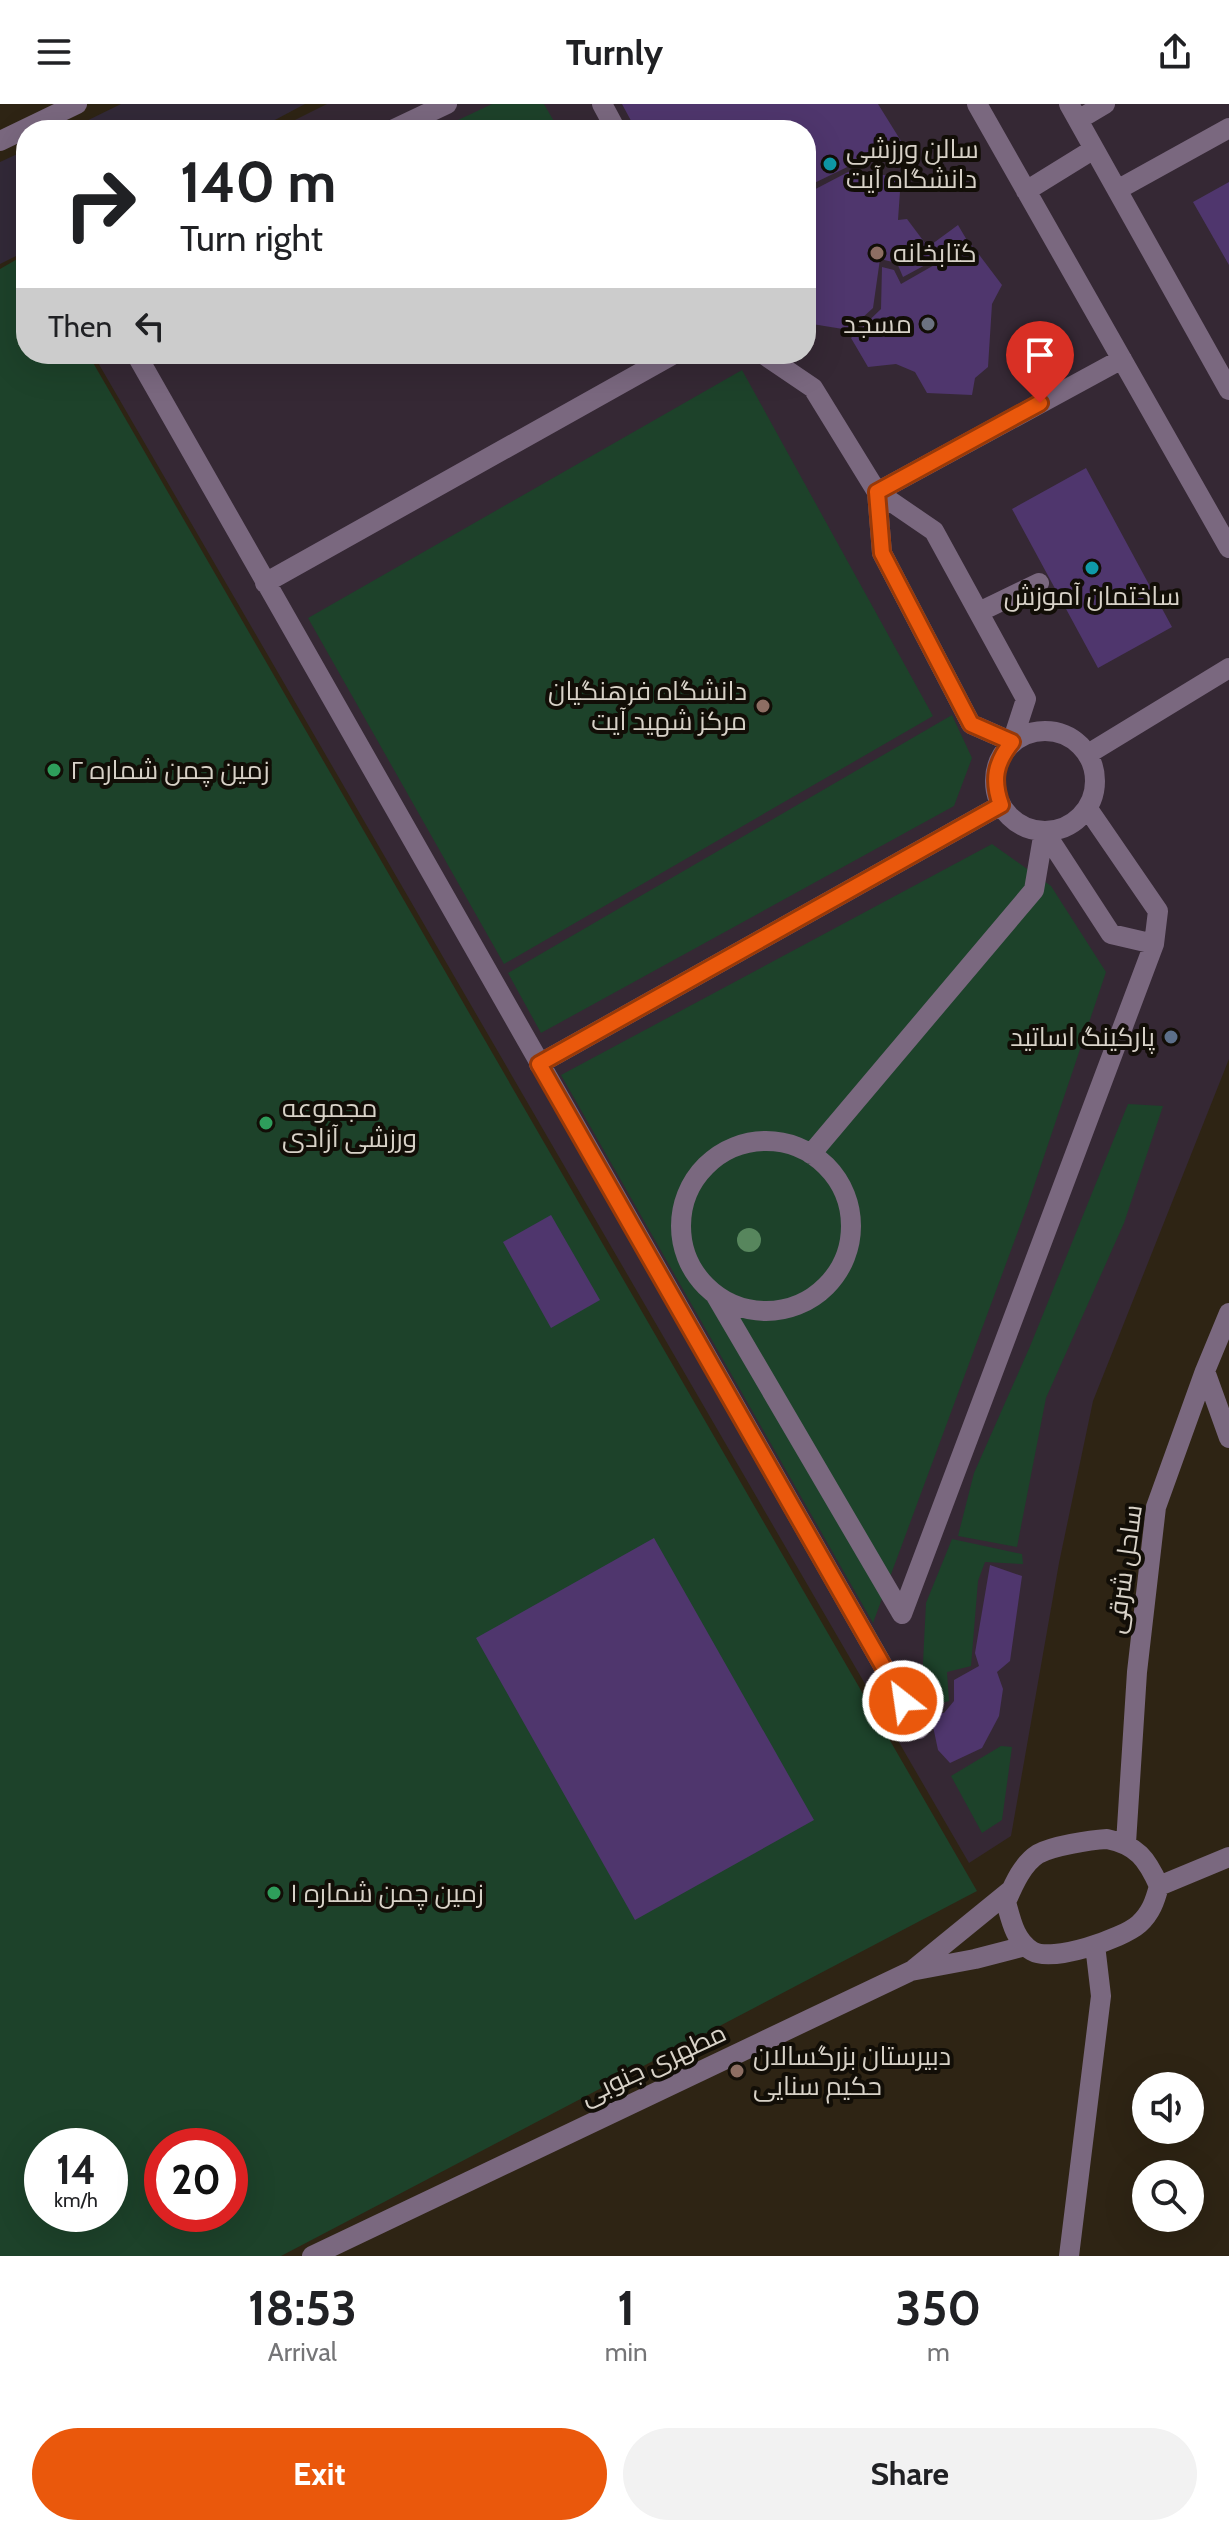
<!DOCTYPE html>
<html lang="en">
<head>
<meta charset="utf-8">
<style>
  :root { --surface:#fff; --page:#f2f2f2; --text:#202124; --muted:#757577; --accent:#ea580c }
  body { margin:0; font-family:Cabin,Cairo,sans-serif; background:var(--page); color:var(--text); height:100vh; display:flex; flex-direction:column; font-size:30px; white-space:nowrap }
  * { box-sizing:border-box; margin:0 }
  p { font-size:26px; color:var(--muted) }
  .icon { flex:none; width:44px; height:44px; fill:none; stroke:currentColor; stroke-width:2; stroke-linecap:round; stroke-linejoin:round }
  .map { position:relative; height:2152px; overflow:hidden }
  .panel { display:flex; flex-direction:column; background:var(--surface); flex:1 }
  .panel>* { flex:none }
  .hud { position:absolute; left:16px; top:16px; width:800px; height:244px; border-radius:32px; box-shadow:0 8px 32px #0002; background:#fff; color:var(--text); overflow:hidden }
  .tools { position:absolute; left:1132px; top:1968px; display:grid; gap:16px }
  .tools a { display:grid; place-items:center; width:72px; height:72px; border-radius:50%; background:var(--surface); box-shadow:0 8px 32px #0002; font-size:40px }
  .speed { position:absolute; left:24px; top:2024px; display:flex; gap:16px; font-size:40px; font-weight:700; text-align:center }
  .speed>* { display:grid; place-content:center; width:104px; height:104px; border-radius:50%; background:var(--surface); box-shadow:0 8px 32px #0002; line-height:1 }
  .speed small { font-size:20px; font-weight:400 }
  .speed .limit { border:12px solid #d22; background:#fff; color:#111 }
  .pin { position:absolute; display:grid; place-items:center; width:68px; height:68px; color:#fff; margin:-82px -34px; border-radius:50% 50% 50% 0; rotate:-45deg; box-shadow:0 0 8px #0007 }
  .pin .icon { rotate:45deg }
  .me { position:absolute; width:88px; margin:-44px; rotate:330deg; stroke-linejoin:round; filter:drop-shadow(0 0 6px #0008) }
  .turn { display:flex; align-items:center; gap:28px; height:168px; padding:0 32px; font-size:36px }
  .turn .icon { width:104px; height:104px; stroke-width:2.5 }
  .turn b { display:block; font-size:56px; line-height:68px }
  .then { display:flex; align-items:center; height:76px; padding:0 32px; background:#0003; gap:16px; font-size:30px }
  .eta { display:flex; justify-content:space-evenly; align-items:center; height:136px; text-align:center }
  .eta b { font-size:48px; font-weight:700; line-height:56px }
  .action { display:flex; gap:16px; margin-top:auto; padding:16px 32px }
  .action a { flex:1; height:92px; border-radius:48px; background:var(--accent); color:#fff; font-size:32px; font-weight:700; line-height:92px; text-align:center }
  .action a+a { background:var(--page); color:var(--text) }
  header { display:flex; justify-content:space-between; align-items:center; height:104px; padding:0 32px; background:var(--surface); font-size:36px; font-weight:700 }
  .map>svg:first-child { display:block }
  .commercial { fill:#322938 }
  .education { fill:#352834 }
  .green { fill:#1d422a; fill-rule:evenodd }
  .building { fill:#4f366d }
  .lines { fill:none; stroke-linecap:round; stroke-linejoin:round }
  .minor { stroke:#7a687f; stroke-width:20 }
  .tree { fill:#57865d }
  .route-casing { stroke:#983908; stroke-width:20 }
  .route { stroke:#ea580c; stroke-width:14 }
  .culture-dot { fill:#0f9aa8; stroke:#120e07; stroke-width:3 }
  .education-dot { fill:#8d6e63; stroke:#120e07; stroke-width:3 }
  .worship-dot { fill:#6b7280; stroke:#120e07; stroke-width:3 }
  .leisure-dot { fill:#2e9e5b; stroke:#120e07; stroke-width:3 }
  .service-dot { fill:#5c6f8a; stroke:#120e07; stroke-width:3 }
  .labels { text-anchor:middle; stroke-width:8; stroke-linejoin:round; paint-order:stroke }
  .poi-label { font-size:26px; fill:#d8d2c8; stroke:#120e07; text-anchor:start }
  .street-label { font-size:26px; fill:#d8d2c8; stroke:#120e07 }
</style>
</head>
<body>
<header><svg class="icon" aria-label="menu" viewBox="0 0 24 24"><path d="M4 6h16M4 12h16M4 18h16"/></svg>Turnly<svg class="icon" aria-label="share" viewBox="0 0 24 24"><path d="M12 15V3M7 8l5-5 5 5M5 13v7h14v-7"/></svg></header>
<div class="map">
<svg width="1229" height="2152" viewBox="0 0 1229 2152">
  <rect width="100%" height="100%" fill="#2e2414"/>
  <path class="commercial" d="M121 0H305L256 26H68Z
    M26 46V147L0 160V58Z"/>
  <path class="education" d="M327 0H1229V955L1093 1297 1059 1459 1011 1732 969 1759 93 250H806V26H275Z"/>
  <path class="green" d="M492 0H544L559 26H437Z
    M26 150V250H88L977 1787 281 2152H0V165ZM42 2042H110V2110H42ZM162 2042H230V2110H162Z
    M742 266 933 612 504 860 308 514Z
    M952 611 972 654 954 702 541 929 508 869Z
    M992 740 1051 782 1106 868 1027 1103 873 1519 561 971Z
    M1128 1000 1163 1002 1124 1119 1046 1294 1017 1443 958 1432 974 1369 1031 1240Z
    M952 1435 1022 1450 1023 1460 985 1458 978 1477 971 1562 947 1568 949 1597 932 1602 924 1595 922 1578 926 1499Z
    M1001 1642 1012 1643 1002 1716 982 1729 951 1672Z"/>
  <path class="building" d="M622 0H878L901 37 806 83V26H636Z
    M850 67 901 73 898 116 907 115 928 143 958 121 968 138 903 173 897 159 880 155 873 204 849 226 806 219V90Z
    M1229 78V161L1193 98Z
    M971 140 1002 181 992 200 988 263 975 274 972 291 927 289 915 268 896 260 868 263 851 234 881 205 882 163 894 166 901 180Z
    M1086 364 1172 523 1098 564 1012 405Z
    M551 1111 600 1196 551 1224 503 1138Z
    M654 1434 814 1716 635 1816 476 1534Z
    M990 1461 1022 1472 1010 1557 997 1568 1003 1585 999 1612 982 1644 950 1659 938 1646 930 1608 944 1609 954 1597V1576L979 1562 975 1549Z"/>
  <g class="lines">
    <path class="minor" d="M602 0 616 26
      M977 0 1229 444
      M1069 0 1229 286
      M1078 16 1105 0
      M392 26 447 0
      M0 37 77 0
      M1117 86 1229 24
      M1026 87 1094 45
      M136 250 919 1625
      M763 250 813 284 877 388 934 427 1026 595 1012 638 971 620 882 449 877 388
      M877 388 1122 255
      M265 479 674 250
      M979 508 1039 479
      M995 677a50 50 0 1 1 100 0a50 50 0 1 1-100 0Z
      M1088 650 1229 564
      M1044 727 1111 830 1154 840
      M539 960 1001 701
      M681 1122a85 85 0 1 1 170 0a85 85 0 1 1-170 0Z
      M811 1050 1034 786 1044 727
      M716 1192 902 1510
      M1205 1267 1229 1334
      M902 1510 1154 840 1158 807 1088 705
      M1107 1735C1137 1741 1147 1755 1159 1782 1155 1797 1151 1809 1139 1820 1122 1835 1052 1859 1032 1847 1015 1837 1011 1816 1006 1798 1013 1782 1022 1760 1038 1750 1052 1742 1090 1736 1107 1735Z
      M1126 1739 1137 1568 1156 1403 1205 1267 1229 1209
      M1159 1782 1229 1753
      M914 1865 1011 1786
      M312 2152 911 1867 975 1855 1025 1842
      M1069 2152 1101 1892 1095 1841"/>
  </g>
  <circle class="tree" cx="749" cy="1136" r="12"/>
  <g class="lines">
    <g class="route-casing">
      <path id="route" d="M903 1597 539 960 1001 701C992 676 995 659 1012 638L971 620 882 449 877 388 1040 299"/>
    </g>
    <use href="#route" class="route"/>
  </g>
  <g class="culture-dot">
    <circle cx="830" cy="60" r="8"/>
    <circle cx="1092" cy="464" r="8"/>
  </g>
  <g class="education-dot">
    <circle cx="877" cy="149" r="8"/>
    <circle cx="763" cy="602" r="8"/>
    <circle cx="737" cy="1967" r="8"/>
  </g>
  <circle class="worship-dot" cx="928" cy="220" r="8"/>
  <g class="leisure-dot">
    <circle cx="54" cy="666" r="8"/>
    <circle cx="266" cy="1019" r="8"/>
    <circle cx="274" cy="1789" r="8"/>
  </g>
  <circle class="service-dot" cx="1171" cy="933" r="8"/>
  <g class="labels">
    <g class="poi-label">
      <text x="846" y="54">سالن ورزشی<tspan x="846" dy="30">دانشگاه آیت</tspan></text>
      <text x="893" y="158">کتابخانه</text>
      <text x="912" y="229" text-anchor="end">مسجد</text>
      <text x="1092" y="501" text-anchor="middle">ساختمان آموزش</text>
      <text x="747" y="596" text-anchor="end">دانشگاه فرهنگیان<tspan x="747" dy="30">مرکز شهید آیت</tspan></text>
      <text x="70" y="675">زمین چمن شماره ۲</text>
      <text x="1155" y="942" text-anchor="end">پارکینگ اساتید</text>
      <text x="282" y="1013">مجموعه<tspan x="282" dy="30">ورزشی آزادی</tspan></text>
      <text x="290" y="1798">زمین چمن شماره ۱</text>
      <text x="753" y="1961">دبیرستان بزرگسالان<tspan x="753" dy="30">حکیم سنایی</tspan></text>
    </g>
    <g class="street-label">
      <text transform="translate(1124 1465) rotate(-82)" y="9">ساحل شرقی</text>
      <text transform="translate(653 1960) rotate(-25)" y="9">مطهری جنوبی</text>
    </g>
  </g>
</svg>
<div class="tools">
<a><svg class="icon" aria-label="sound" viewBox="0 0 24 24"><path d="M4 9h4l5-4v14l-5-4H4zM17 9q2 3 0 6"/></svg></a>
<a><svg class="icon" aria-label="search" viewBox="0 0 24 24"><circle cx="10" cy="10" r="6"/><path d="M15 15l6 6"/></svg></a>
</div>
<div class="speed"><div>14<small>km/h</small></div><div class="limit">20</div></div>
<div class="pin" style="left:1040px;top:299px;background:#d93025"><svg class="icon" aria-label="arrive" viewBox="0 0 24 24"><path d="M6 21V4h12l-3 4 3 4H6"/></svg></div>
<svg class="me" style="left:903px;top:1597px" viewBox="-20 -20 40 40"><circle r="17" fill="#ea580c" stroke="#fff" stroke-width="3"/><path d="M0-11L8 9 0 5-8 9z" fill="#fff"/></svg>
<div class="hud">
<div class="turn"><svg class="icon" aria-label="right" viewBox="0 0 24 24"><path d="M7 20v-9h11M14 6l5 5-5 5"/></svg><div><b>140 m</b>Turn right</div></div>
<div class="then">Then<svg class="icon" aria-label="left" viewBox="0 0 24 24"><path d="M17 20v-9H6M10 6l-5 5 5 5"/></svg></div>
</div>
</div>
<section class="panel">
<div class="eta">
<div><b>18:53</b><p>Arrival</p></div>
<div><b>1</b><p>min</p></div>
<div><b>350</b><p>m</p></div>
</div>
<div class="action"><a>Exit</a><a>Share</a></div>
</section>
</body>
</html>
